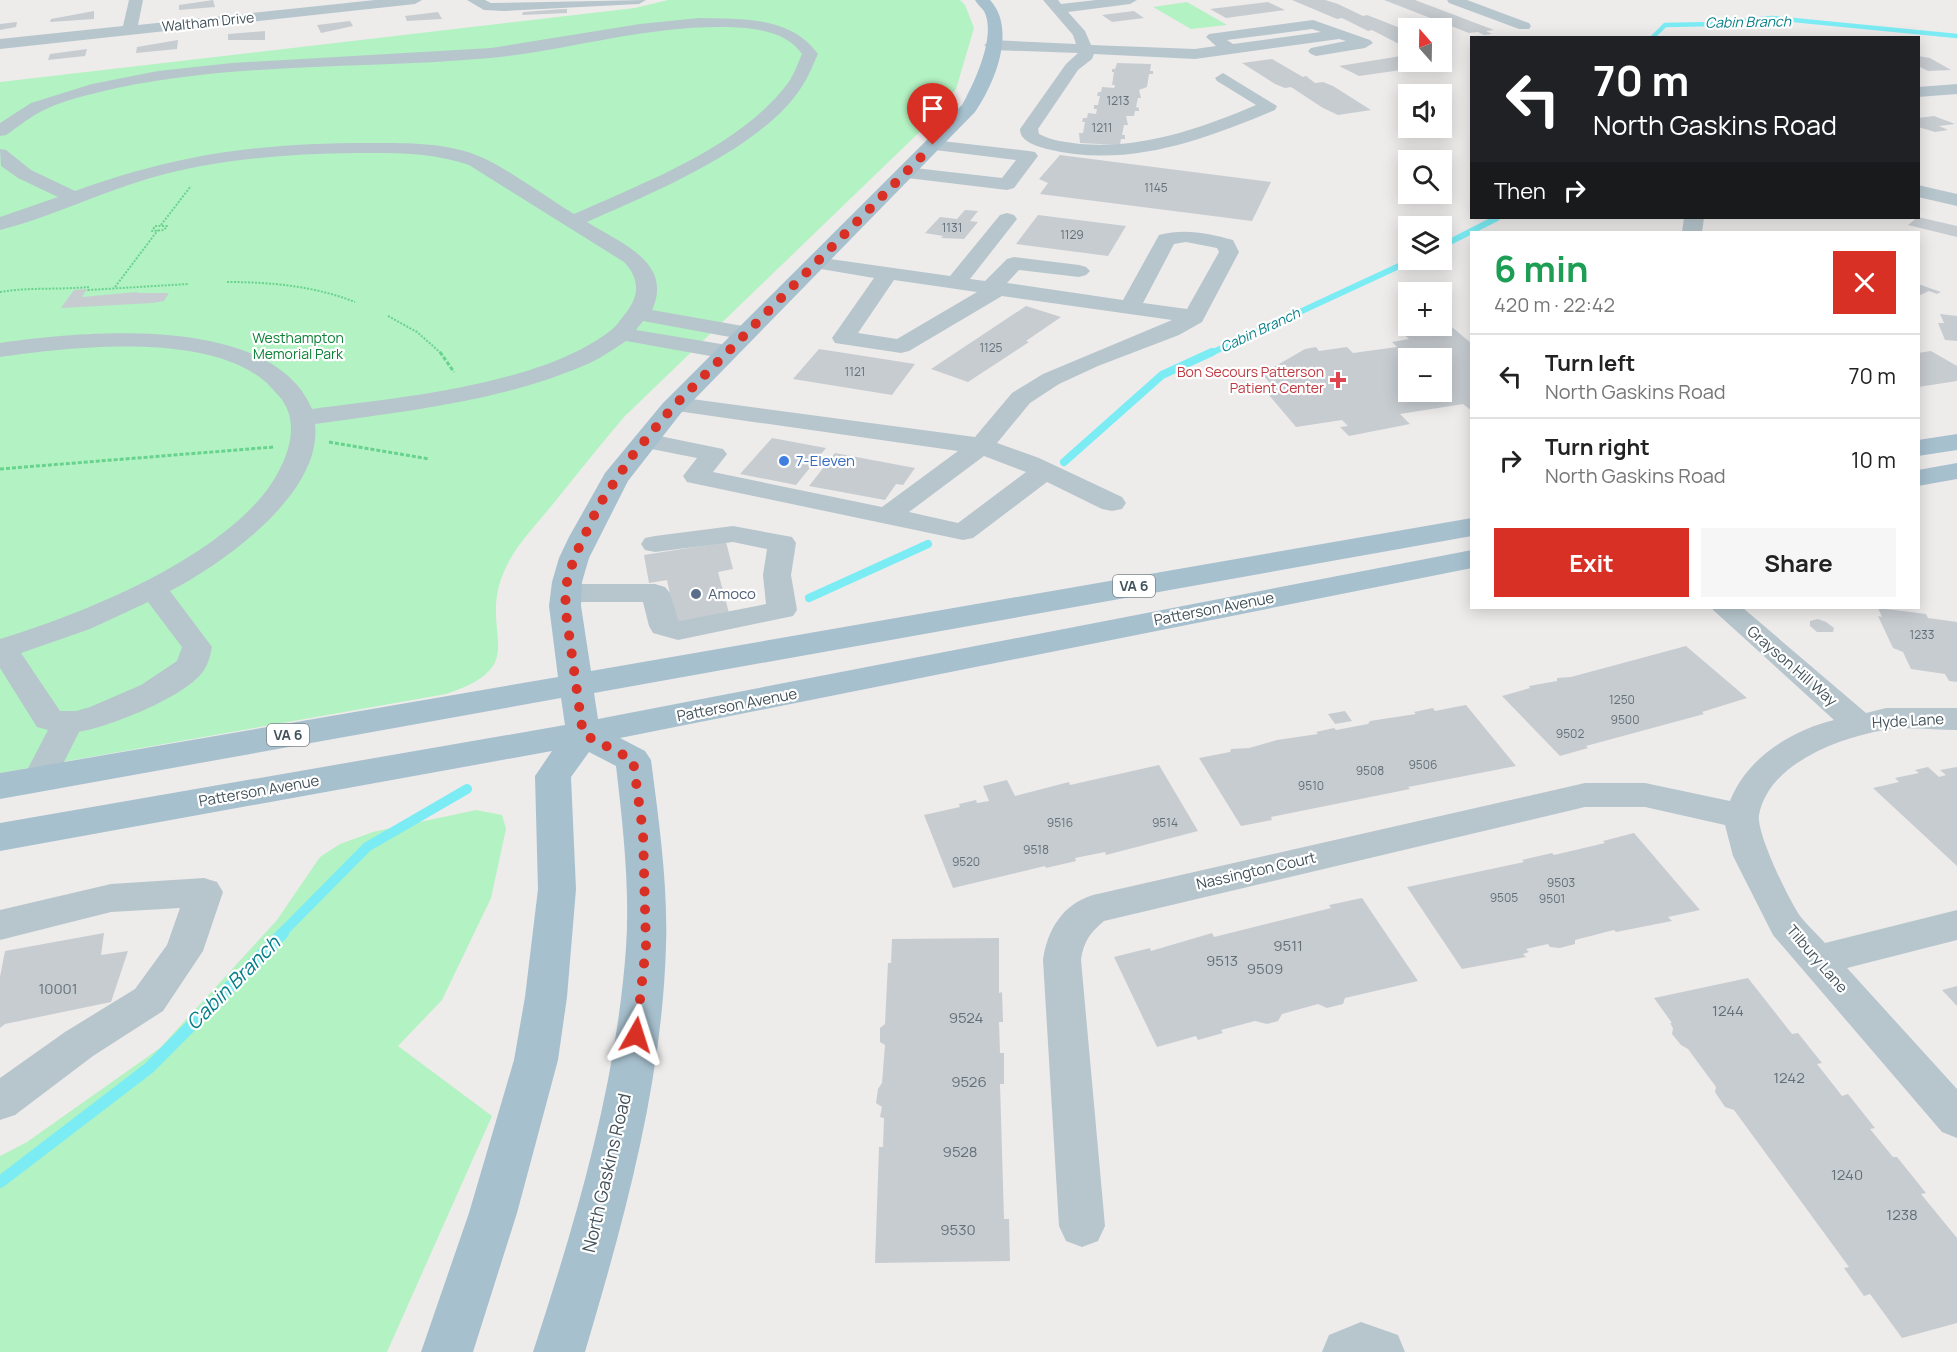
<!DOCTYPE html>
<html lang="en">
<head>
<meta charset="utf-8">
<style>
  :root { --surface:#fff; --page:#f6f6f6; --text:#222; --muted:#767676; --line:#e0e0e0; --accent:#d93025 }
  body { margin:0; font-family:Manrope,sans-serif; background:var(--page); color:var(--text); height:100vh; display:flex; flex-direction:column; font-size:22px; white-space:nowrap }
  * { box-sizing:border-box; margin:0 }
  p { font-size:20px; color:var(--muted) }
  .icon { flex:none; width:33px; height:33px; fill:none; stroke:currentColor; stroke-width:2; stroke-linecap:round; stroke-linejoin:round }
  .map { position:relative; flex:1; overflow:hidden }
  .panel { position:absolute; left:1470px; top:231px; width:450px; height:378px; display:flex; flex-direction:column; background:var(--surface); border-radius:0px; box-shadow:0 3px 15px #0003 }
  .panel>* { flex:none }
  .banner { position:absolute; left:1470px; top:36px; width:450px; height:183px; border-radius:0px; box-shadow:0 3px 15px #0003; background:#202124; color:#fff; overflow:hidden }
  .needle { width:39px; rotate:340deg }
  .buttons { position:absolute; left:1398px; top:18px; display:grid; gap:12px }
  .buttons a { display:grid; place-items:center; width:54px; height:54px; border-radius:0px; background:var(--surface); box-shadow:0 3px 15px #0003; font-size:30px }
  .pin { position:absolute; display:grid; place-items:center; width:51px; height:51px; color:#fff; margin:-62px -26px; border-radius:50% 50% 50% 0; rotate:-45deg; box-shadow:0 0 6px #0007 }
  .pin .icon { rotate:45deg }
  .me { position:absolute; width:66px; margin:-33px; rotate:6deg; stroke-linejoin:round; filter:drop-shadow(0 0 4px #0008) }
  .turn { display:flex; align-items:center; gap:21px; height:126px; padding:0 24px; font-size:27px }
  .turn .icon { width:78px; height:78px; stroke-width:2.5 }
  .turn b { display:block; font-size:42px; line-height:51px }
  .then { display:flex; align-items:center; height:57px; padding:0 24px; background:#0003; gap:12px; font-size:22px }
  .round { display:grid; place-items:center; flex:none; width:63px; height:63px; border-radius:0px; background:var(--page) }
  .overview { display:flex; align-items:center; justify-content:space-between; height:102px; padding:0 24px }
  h1 { font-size:36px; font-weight:700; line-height:45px; color:#1e9e55 }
  .action { display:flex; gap:12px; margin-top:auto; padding:12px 24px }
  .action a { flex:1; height:69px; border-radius:0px; background:var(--accent); color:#fff; font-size:24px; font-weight:700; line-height:69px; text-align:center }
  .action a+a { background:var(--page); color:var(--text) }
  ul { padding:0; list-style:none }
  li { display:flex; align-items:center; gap:18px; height:84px; padding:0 24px; border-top:2px solid var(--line) }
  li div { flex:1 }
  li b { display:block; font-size:22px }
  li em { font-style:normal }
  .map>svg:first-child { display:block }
  .green { fill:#b3f2c2 }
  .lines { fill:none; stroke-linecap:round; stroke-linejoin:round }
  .stream-far4 { stroke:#7becf4; stroke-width:4.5 }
  .stream-far3 { stroke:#7becf4; stroke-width:6 }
  .stream-far2 { stroke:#7becf4; stroke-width:8 }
  .stream-far1 { stroke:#7becf4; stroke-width:10 }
  .stream { stroke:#7becf4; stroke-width:12 }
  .building { fill:#c7ccd1; fill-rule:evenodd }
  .path-far1 { stroke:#68d38f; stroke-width:2; stroke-dasharray:2 1.5; stroke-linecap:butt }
  .path { stroke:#68d38f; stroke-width:3; stroke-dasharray:4 2; stroke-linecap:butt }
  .minor { fill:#b7c6cd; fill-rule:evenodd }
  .major { fill:#a7c0ce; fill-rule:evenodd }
  .route { stroke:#d93025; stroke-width:10; stroke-dasharray:0 18 }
  .health-dot { fill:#e0444e; stroke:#fff; stroke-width:2 }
  .shop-dot { fill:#3f7fe0; stroke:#fff; stroke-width:2 }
  .service-dot { fill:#5c6f8a; stroke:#fff; stroke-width:2 }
  .labels { text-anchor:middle; stroke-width:4.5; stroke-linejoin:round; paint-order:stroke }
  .number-label { font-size:12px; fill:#637078 }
  .far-street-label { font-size:14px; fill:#42525a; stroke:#fff }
  .far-water-label { font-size:14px; font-style:italic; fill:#047f88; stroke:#fff }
  .far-park-label { font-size:14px; fill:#0d8136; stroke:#fff }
  .far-health-label { font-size:14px; fill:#be3a42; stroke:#fff; text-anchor:end }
  .shield { fill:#fff; stroke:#7b868c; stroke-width:1.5 }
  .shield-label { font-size:14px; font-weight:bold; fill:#42525a }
  .shop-label { font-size:15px; fill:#366cbe; stroke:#fff; text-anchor:start }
  .service-label { font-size:15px; fill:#4e5e75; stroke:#fff; text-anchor:start }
  .street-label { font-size:15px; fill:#42525a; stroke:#fff }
  .near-number-label { font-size:15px; fill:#637078 }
  .near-street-label { font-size:18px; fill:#42525a; stroke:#fff }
  .near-water-label { font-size:20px; font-style:italic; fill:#047f88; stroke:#fff }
</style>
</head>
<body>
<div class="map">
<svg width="1957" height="1352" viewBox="0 0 1957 1352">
  <rect width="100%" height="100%" fill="#eeebeb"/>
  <path class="green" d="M668 0H960L965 5 974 28 956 89 932 120 625 416C600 445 577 474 553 504 535 526 513 548 503 574 478 635 534 665 446 694L0 773V82L635 8Z
    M1187 2 1227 25 1191 29 1153 7Z
    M476 810 502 815 506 829 491 898 442 1000 398 1046 492 1116 387 1352H0V1156L27 1142 160 1048 277 920 320 857 340 844 373 832Z"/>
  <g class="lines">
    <path class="stream-far4" d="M1652 38 1665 25 1713 24 1772 18 1957 36"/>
    <path class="stream-far3" d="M1442 246 1497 218
      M1209 354 1412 260"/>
    <path class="stream-far2" d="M1064 462 1162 375 1212 352
      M809 598 928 544"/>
    <path class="stream-far1" d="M281 934 367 847 467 789"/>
    <path class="stream" d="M0 1182 149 1068 283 933"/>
  </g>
  <path class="building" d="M213 0 215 7 179 10V5Z
    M1292 0H1325L1338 4 1363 16 1367 15 1408 31V42L1399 44 1372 30 1368 31 1342 18 1337 19Z
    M1384 0H1415L1494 30 1486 31 1492 34 1484 35 1478 32 1469 33Z
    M1268 2 1285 10 1226 18 1210 9Z
    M563 9H567V13L522 15 523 12Z
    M94 11V19L50 22 51 19Z
    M1134 11 1144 18 1112 22 1102 15Z
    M438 12 442 19 407 21 405 16Z
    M350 21 353 26 321 33 317 25Z
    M17 22 16 27 0 30V24Z
    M265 31V40H228V34Z
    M178 40 177 49 136 53 137 47Z
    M87 49 85 56 48 60 50 54Z
    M1401 56 1422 67 1359 76 1339 66Z
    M1918 56 1930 58 1951 70 1928 71 1918 66Z
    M1272 59 1303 77 1306 76 1315 83 1323 82 1333 86 1371 110 1338 115 1323 108 1291 87 1285 88 1275 84 1242 63Z
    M1117 63 1151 64 1150 71H1153V74H1149L1147 87 1139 90 1141 98H1138L1136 107 1139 108V111H1135L1134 116H1126L1128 125H1124L1122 135H1125V139H1121L1120 145 1080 143 1079 133H1083L1085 122H1082L1083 118H1087L1088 113 1096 114 1097 109H1094V105H1098L1100 96H1097L1098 92H1101L1102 87 1114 88 1115 85H1112L1114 72H1112V69H1115Z
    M1934 116 1955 124 1939 126 1948 130 1935 132 1918 127V118Z
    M1060 155 1271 182 1252 221 1040 194 1048 183 1039 179Z
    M965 210 978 211 970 221 978 222 964 239 941 238 943 236 925 233 940 217 957 219Z
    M1038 215 1126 226 1108 256 1016 244Z
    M1918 217 1957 226V237L1908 225Z
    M1918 284 1941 292 1937 294 1929 291 1918 296Z
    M87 289 82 297 137 292V293H169L164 301 152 303 61 308 74 290Z
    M1026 306 1061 317 1026 341 1029 342 968 382 931 369Z
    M1940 314 1957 316V341L1945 340 1938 323H1944Z
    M1442 322H1446L1472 344V411L1463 404 1400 414 1410 424 1349 436 1340 427 1348 426 1342 420 1296 427 1263 388 1273 386 1262 374 1305 349 1316 347 1319 351 1347 347 1353 353 1397 347 1392 342 1409 339 1401 332 1439 327 1437 326H1442ZM1408 358H1442V392H1408Z
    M819 349 915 364 892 395 793 379Z
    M1931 351 1957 366V381L1918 387V353Z
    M772 438 826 448 796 485 740 474Z
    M835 453 915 468 903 485 896 484 885 500 809 486Z
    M726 542 733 569 718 572 729 613 676 622 667 580 649 583 644 555Z
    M1878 608 1926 614 1928 618 1957 622V682L1949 681 1945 674 1911 669 1903 652 1893 648 1878 616 1882 617Z
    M1818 619 1826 622 1834 628 1833 632H1817L1810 626V621Z
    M1686 646 1747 698 1702 712 1704 714 1586 746 1588 748 1560 756 1502 696 1530 688 1529 686 1557 681V678L1571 677Z
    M1466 705 1516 766 1408 787 1410 789 1271 817 1272 820 1241 826 1199 758 1230 752 1231 749 1249 748 1277 740 1318 734 1316 732 1334 728 1336 730 1368 724 1370 721 1416 714 1414 712 1433 708 1435 711Z
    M1345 711 1352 721 1335 724 1328 714Z
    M1159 765 1198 831 1106 855 1105 852 1075 858 1076 861 1046 868 1045 866 953 888 924 815 960 807 959 804 976 800 977 803 989 801 983 786 1007 780 1015 796 1069 782 1070 785Z
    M1928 767 1939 777 1946 775 1940 770 1957 767V866L1873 788 1899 782 1895 778 1919 773 1915 770Z
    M1634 833 1700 910 1668 917 1672 921 1616 932 1614 930 1575 940V944L1560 948 1550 947 1548 944 1526 949 1529 952 1523 954 1526 957 1462 969 1407 887 1524 862 1522 860 1552 853 1554 855 1605 843 1603 841Z
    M1362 898 1418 981 1345 998 1343 1004 1327 1008 1318 1004 1282 1014 1278 1021 1267 1024 1255 1021 1221 1030 1223 1033 1198 1040 1196 1036 1157 1047 1114 957 1150 948 1151 951 1212 933 1214 937 1331 908 1329 905Z
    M104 933 101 955 128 951 111 1002 5 1024 0 1028V977L5 951Z
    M999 938V993L1002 992 1003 1022H999L1000 1053H1004V1084H1000L1004 1219H1009L1010 1261 875 1263 879 1147H883L884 1118 880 1117 882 1107 876 1103 878 1089 882 1083 885 1045 880 1042V1028L885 1024 888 963H891L892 939Z
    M1748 978 1792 1034 1798 1033 1822 1063 1817 1064 1842 1096 1848 1094 1875 1128 1870 1129 1893 1157H1897L1926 1193 1921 1194 1957 1238V1323L1902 1338 1870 1294 1864 1296 1844 1268 1849 1267 1734 1110 1725 1107 1715 1092 1716 1087 1688 1049 1681 1045 1672 1034 1673 1028 1670 1023H1672L1654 998Z
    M1957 986V1006L1942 990Z"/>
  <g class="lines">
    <path class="path-far1" d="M161 225 191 186
      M155 226H167L164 230 152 231Z
      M227 282C271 282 314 286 355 302
      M115 287 158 230
      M0 292C29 287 58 290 88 287V290L188 284
      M388 316 417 332 442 354"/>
    <path class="path" d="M440 352 454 372
      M329 442 429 459
      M0 469 274 447"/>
    <path class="minor" d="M129 0H143L138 25 375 0H422L415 4 0 49V39L123 26Z
      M467 0H485L491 3 646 0 639 4 504 11 484 10Z
      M1043 0H1058L1061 4 1096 0H1137L1130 4 1068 12 1085 31 1091 45 1195 49 1216 46 1206 37 1209 34 1313 20 1370 40 1373 43 1365 48 1316 56 1311 54 1308 51 1311 48 1346 41 1339 39 1195 59 1094 54 1092 59 1078 70 1038 129 1039 134C1052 141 1066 142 1080 144 1143 149 1199 129 1256 105L1217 81 1215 78 1223 73 1277 106 1275 110C1203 140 1127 169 1047 149 1037 146 1020 142 1020 129L1066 64 1078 53 992 50 984 45 992 40 1076 44 1073 35ZM1312 29 1321 32 1233 44 1227 40Z
      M1447 0H1467L1529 23 1531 26 1529 29H1519L1449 3Z
      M699 18C741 19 791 16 818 54 813 64 810 74 804 83 768 146 652 193 587 222 620 243 674 262 652 310L754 328 757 333 754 338 746 340 643 321 636 330 727 345 735 347 739 352 735 357 727 359 626 341C614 349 602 357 590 363 504 401 407 411 315 424 323 493 224 563 170 591L212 647C210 657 208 665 202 673 182 698 111 726 79 732L52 786 40 790 28 786 23 778 48 730 37 727 0 668V639C83 614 213 561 267 490 286 464 304 423 278 395 273 390 268 383 262 379 202 332 71 347 0 357V343C82 331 272 313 312 409 398 398 540 385 610 331 616 327 620 320 625 314 640 296 640 279 624 262L469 165C432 152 394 153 355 153 284 154 215 159 147 179 97 194 51 217 0 230V217L58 197 18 178 1 166 0 149 6 150 31 170 75 191C178 154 260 143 369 143 405 143 447 142 481 157 510 170 546 197 574 214 645 182 740 147 788 83 794 75 798 63 802 54 786 31 755 28 728 27 647 25 570 50 490 58 359 70 224 61 96 93 79 97 60 102 44 110 31 116 18 127 6 135L0 136V123L31 103 92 84 158 71 232 63 491 48 640 24ZM148 602 182 647 177 661 141 685 90 707 76 711H60L21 653 90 629Z
      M1957 84V94L1918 97V87Z
      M933 140 1029 151 1035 152 1038 156 1014 188 1007 190 899 177 897 173 899 169 906 167 1002 178 1016 160 927 149 924 145 927 141Z
      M1918 185 1957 194V206L1918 197Z
      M1007 213 1014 215 1017 219 970 279 985 281 1007 259 1014 257 1079 265 1086 267 1090 271 1086 275 1079 277 1019 270 1007 283 1123 300 1159 235C1185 228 1208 233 1233 240L1239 252 1202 322 1179 335 1098 366 1059 384 1030 403 997 443 1039 458 1122 497 1126 503 1122 509 1112 511 1102 509 1047 482 973 538 963 540 687 482 683 476 697 458 636 446 632 441 636 436 645 433 723 449 727 454 713 472 882 507 958 451 677 411 668 409 665 404 668 399 677 397 975 437 1012 393 1043 374 1172 320 1002 296 909 351 901 353 835 343 832 338 874 278 809 267 806 263 809 259 816 257 950 276 1000 215ZM1186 242 1217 248 1219 252 1187 309 1143 303 1174 244ZM894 280 977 292 897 339 858 333ZM984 456 1026 472 958 523 909 512Z
      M1684 218H1704L1702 232H1682Z
      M733 526 792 537 796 543 791 575 797 610 793 616 678 640 653 633 649 626 643 602H566L556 599 551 593 556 587 566 584H655L665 587 670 593 678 620 680 621 766 604 763 575 767 549 733 542 655 552 645 550 641 544 645 538 655 536Z
      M1711 608H1743L1866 713 1886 708H1957V730C1934 730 1907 726 1884 730 1839 738 1769 763 1759 815 1756 833 1789 900 1800 916 1807 925 1817 934 1825 943L1957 910V940L1847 968 1957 1089V1138L1942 1132 1773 935 1733 856 1725 825 1645 807H1585L1104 921C1090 933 1084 941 1081 960L1105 1226 1098 1241 1082 1247 1066 1241 1059 1226 1043 960C1047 930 1063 904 1093 895L1585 783H1645L1730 801C1747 758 1790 731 1834 720Z
      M204 878 217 882 223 892 203 951 163 1011 93 1056 15 1115 0 1120V1078L65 1032 135 989 167 945 180 908 111 912 0 940V910L111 884Z
      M1361 1322 1398 1335 1405 1352H1322L1329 1335Z"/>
    <path class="major" d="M975 0H990C1017 29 995 83 975 112L681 413 628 481 589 558 582 582 581 606 591 671 1472 518V536L594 693 598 719 1472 550V568L620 738 645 751 651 760C659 822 668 884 666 946 662 1085 624 1220 585 1352H533C576 1220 616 1087 626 948 630 888 623 826 616 766L589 752 571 777 576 889 567 997 558 1060 517 1213 473 1352H421L469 1213 514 1060 525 997 538 889 535 776 552 751 0 851V823L565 725 561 698 0 799V773L558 677 549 606 552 582 559 558 569 537 605 473 663 403 962 105C974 83 997 36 984 11 981 7 977 4 975 0Z
      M1957 434V450L1918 456V440Z
      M1957 463V479L1918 486V470Z"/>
  </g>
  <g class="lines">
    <path class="route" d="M636 1035 646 946 643 832 633 760 583 734 565 606 567 582 574 558 599 505 632 456 672 408 933 145"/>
  </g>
  <path class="health-dot" d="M1335 371h6v6h6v6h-6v6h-6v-6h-6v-6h6z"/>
  <circle class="shop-dot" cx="784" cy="461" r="6"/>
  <circle class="service-dot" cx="696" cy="594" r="6"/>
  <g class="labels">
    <g class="number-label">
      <text x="1118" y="105">1213</text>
      <text x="1102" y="132">1211</text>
      <text x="1156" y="192">1145</text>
      <text x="952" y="232">1131</text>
      <text x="1072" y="239">1129</text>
      <text x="991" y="352">1125</text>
      <text x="855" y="376">1121</text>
      <text x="1922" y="639">1233</text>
      <text x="1622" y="704">1250</text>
      <text x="1625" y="724">9500</text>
      <text x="1570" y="738">9502</text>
      <text x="1423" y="769">9506</text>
      <text x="1370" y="775">9508</text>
      <text x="1311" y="790">9510</text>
      <text x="1060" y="827">9516</text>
      <text x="1165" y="827">9514</text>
      <text x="1036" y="854">9518</text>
      <text x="966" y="866">9520</text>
      <text x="1561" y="887">9503</text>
      <text x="1504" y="902">9505</text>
      <text x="1552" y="903">9501</text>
    </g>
    <g class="far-street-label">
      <text transform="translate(208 22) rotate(-6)" y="5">Waltham Drive</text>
    </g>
    <g class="far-water-label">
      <text transform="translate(1748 22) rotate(-1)" y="5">Cabin Branch</text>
      <text transform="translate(1260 330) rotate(-25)" y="5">Cabin Branch</text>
    </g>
    <g class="far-park-label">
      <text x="298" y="343">Westhampton<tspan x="298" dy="16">Memorial Park</tspan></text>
    </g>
    <g class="far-health-label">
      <text x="1324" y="377">Bon Secours Patterson<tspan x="1324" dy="16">Patient Center</tspan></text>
    </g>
    <g class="shield">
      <rect x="1113" y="575" width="42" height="22" rx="4.5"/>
      <rect x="267" y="724" width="42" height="22" rx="4.5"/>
    </g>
    <g class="shield-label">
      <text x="1134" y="591">VA 6</text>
      <text x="288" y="740">VA 6</text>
    </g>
    <g class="shop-label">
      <text x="796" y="466">7-Eleven</text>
    </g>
    <g class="service-label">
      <text x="708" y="599">Amoco</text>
    </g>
    <g class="street-label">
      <text transform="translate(1214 609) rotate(-11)" y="5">Patterson Avenue</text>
      <text transform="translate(1792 666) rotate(41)" y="5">Grayson Hill Way</text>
      <text transform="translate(737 705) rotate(-11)" y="5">Patterson Avenue</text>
      <text transform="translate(1908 721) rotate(-3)" y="5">Hyde Lane</text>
      <text transform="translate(259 791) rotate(-10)" y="5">Patterson Avenue</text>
      <text transform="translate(1256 871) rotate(-13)" y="5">Nassington Court</text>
      <text transform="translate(1817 959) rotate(49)" y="5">Tilbury Lane</text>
    </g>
    <g class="near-number-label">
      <text x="1288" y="951">9511</text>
      <text x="1222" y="966">9513</text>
      <text x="1265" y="974">9509</text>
      <text x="58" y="994">10001</text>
      <text x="1728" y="1016">1244</text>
      <text x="966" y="1023">9524</text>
      <text x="1789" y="1083">1242</text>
      <text x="969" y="1087">9526</text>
      <text x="960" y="1157">9528</text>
      <text x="1847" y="1180">1240</text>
      <text x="1902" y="1220">1238</text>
      <text x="958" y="1235">9530</text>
    </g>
    <g class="near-street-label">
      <text transform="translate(607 1173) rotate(-77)" y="6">North Gaskins Road</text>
    </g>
    <g class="near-water-label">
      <text transform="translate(233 983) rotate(-45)" y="7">Cabin Branch</text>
    </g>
  </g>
</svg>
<div class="buttons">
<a><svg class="needle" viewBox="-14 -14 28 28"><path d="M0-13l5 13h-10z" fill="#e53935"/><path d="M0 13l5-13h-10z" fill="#767676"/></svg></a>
<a><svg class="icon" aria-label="sound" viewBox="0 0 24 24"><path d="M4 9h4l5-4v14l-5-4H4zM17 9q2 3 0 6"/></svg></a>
<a><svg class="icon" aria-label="search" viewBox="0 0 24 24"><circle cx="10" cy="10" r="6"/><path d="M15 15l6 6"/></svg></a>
<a><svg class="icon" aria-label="layers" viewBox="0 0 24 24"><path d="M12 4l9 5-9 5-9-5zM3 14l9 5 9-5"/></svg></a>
<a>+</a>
<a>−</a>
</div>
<div class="pin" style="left:933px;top:145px;background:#d93025"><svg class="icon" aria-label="arrive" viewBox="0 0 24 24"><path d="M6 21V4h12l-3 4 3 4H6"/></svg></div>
<svg class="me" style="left:636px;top:1035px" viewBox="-20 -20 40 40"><path d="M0-17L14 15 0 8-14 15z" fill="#d93025" stroke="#fff" stroke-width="4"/></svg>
<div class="banner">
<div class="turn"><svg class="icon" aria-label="left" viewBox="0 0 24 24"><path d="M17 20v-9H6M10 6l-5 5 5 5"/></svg><div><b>70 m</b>North Gaskins Road</div></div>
<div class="then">Then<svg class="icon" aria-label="right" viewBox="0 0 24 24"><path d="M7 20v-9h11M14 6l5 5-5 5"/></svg></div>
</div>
<section class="panel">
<div class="overview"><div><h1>6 min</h1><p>420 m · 22:42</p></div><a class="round" style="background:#d93025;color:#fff"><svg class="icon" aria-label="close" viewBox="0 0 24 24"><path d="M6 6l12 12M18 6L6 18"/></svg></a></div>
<ul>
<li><svg class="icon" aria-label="left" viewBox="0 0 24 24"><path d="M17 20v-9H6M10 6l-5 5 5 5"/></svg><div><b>Turn left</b><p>North Gaskins Road</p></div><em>70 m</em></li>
<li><svg class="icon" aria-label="right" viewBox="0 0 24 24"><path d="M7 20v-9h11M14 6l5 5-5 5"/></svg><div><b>Turn right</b><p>North Gaskins Road</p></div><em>10 m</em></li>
</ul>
<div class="action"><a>Exit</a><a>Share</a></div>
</section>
</div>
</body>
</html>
